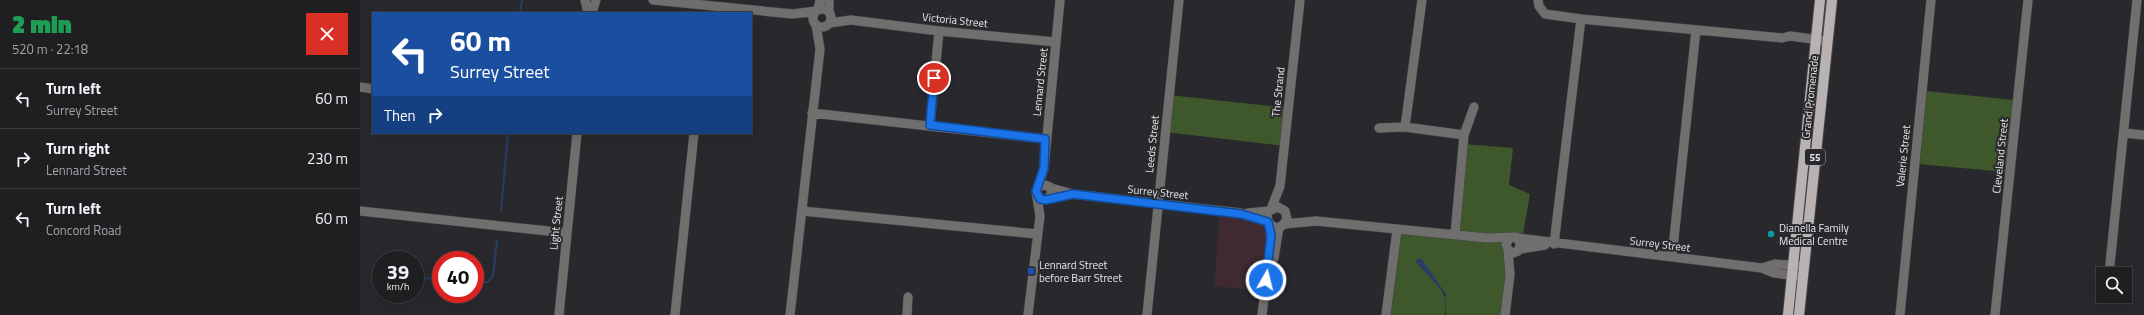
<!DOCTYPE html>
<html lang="en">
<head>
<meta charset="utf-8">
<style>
  :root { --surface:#1f1f22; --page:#27272a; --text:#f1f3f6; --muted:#a1a2a5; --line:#3c3d40 }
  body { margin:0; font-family:"Titillium Web",sans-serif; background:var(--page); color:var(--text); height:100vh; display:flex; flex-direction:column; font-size:15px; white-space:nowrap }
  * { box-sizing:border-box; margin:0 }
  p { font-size:13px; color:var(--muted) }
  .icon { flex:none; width:22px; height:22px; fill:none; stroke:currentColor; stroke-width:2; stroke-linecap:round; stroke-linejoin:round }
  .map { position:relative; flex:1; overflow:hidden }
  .details { display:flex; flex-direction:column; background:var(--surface); width:360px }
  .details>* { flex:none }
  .guide { position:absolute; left:12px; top:12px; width:380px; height:122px; border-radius:0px; box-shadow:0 4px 16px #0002,0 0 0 1px var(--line); background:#1a4fa0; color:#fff; overflow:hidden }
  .fabs { position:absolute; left:1736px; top:267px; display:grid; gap:8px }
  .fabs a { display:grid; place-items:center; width:36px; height:36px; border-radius:0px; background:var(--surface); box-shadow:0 4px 16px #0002,0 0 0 1px var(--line); font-size:20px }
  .speed { position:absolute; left:12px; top:251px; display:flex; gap:8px; font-size:20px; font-weight:700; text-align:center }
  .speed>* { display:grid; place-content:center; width:52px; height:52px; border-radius:50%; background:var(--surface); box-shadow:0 4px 16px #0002,0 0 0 1px var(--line); line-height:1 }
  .speed small { font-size:10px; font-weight:400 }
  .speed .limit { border:6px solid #d22; background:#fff; color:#111 }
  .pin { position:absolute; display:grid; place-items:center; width:34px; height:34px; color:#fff; margin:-17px; border:2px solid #fff; border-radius:50%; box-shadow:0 1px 4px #0007 }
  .me { position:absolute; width:44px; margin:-22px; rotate:8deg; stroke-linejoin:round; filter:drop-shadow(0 0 3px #0008) }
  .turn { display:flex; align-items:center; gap:14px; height:84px; padding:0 12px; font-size:18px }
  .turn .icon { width:52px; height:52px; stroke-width:2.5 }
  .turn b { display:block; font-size:28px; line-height:34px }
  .then { display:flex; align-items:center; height:38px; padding:0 12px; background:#0003; gap:8px; font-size:15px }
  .round { display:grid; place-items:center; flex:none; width:42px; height:42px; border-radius:0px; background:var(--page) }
  .headline { display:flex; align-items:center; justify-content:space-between; height:68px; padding:0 12px }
  h1 { font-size:24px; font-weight:800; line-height:30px; color:#1e9e55 }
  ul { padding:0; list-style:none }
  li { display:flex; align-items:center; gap:12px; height:60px; padding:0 12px; border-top:1px solid var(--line) }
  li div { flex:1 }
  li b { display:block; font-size:15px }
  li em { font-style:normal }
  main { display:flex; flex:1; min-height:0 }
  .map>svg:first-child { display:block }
  .commercial { fill:#3e2a2f }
  .green { fill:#3e582c }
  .water { fill:#283e67 }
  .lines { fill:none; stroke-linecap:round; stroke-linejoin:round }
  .stream { stroke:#283e67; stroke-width:2 }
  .minor-casing { stroke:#444448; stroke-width:10 }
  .major-casing { stroke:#444448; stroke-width:12 }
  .minor { stroke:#716e6e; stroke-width:9 }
  .major { stroke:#b9b2b3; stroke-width:10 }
  .route-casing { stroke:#114b97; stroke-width:10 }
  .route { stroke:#1a73e8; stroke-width:7 }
  .culture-dot { fill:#0f9aa8; stroke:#29292d; stroke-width:1.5 }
  .transit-dot { fill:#1a4fb4; stroke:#29292d; stroke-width:1.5 }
  .labels { text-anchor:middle; stroke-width:4; stroke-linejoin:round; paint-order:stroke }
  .shield { fill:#29292d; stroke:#afafb2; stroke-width:1 }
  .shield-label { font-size:10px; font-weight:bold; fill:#e8e8eb }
  .street-label { font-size:11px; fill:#e8e8eb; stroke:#29292d }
  .poi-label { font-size:11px; fill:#e8e8eb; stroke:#29292d; text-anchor:start }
</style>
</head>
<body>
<main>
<section class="details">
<div class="headline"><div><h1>2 min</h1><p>520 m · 22:18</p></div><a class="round" style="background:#d93025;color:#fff"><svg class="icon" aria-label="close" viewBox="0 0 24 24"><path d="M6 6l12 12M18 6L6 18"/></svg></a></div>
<ul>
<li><svg class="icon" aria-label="left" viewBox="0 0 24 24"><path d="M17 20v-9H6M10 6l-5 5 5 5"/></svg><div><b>Turn left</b><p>Surrey Street</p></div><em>60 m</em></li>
<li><svg class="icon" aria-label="right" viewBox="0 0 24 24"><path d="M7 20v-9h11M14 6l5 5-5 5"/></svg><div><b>Turn right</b><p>Lennard Street</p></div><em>230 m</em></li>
<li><svg class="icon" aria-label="left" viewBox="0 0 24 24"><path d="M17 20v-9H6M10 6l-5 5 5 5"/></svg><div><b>Turn left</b><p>Concord Road</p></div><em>60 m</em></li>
</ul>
</section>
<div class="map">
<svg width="1784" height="315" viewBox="0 0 1784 315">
  <rect width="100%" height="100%" fill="#29292d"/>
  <path class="commercial" d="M860 211 916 228 910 292 854 286Z"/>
  <path class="green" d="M1566 91 1654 100 1646 172 1558 164Z
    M809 95 928 108 924 146 805 132Z
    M1103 144 1153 148 1149 185 1170 194 1161 246 1149 239 1145 315H1086V294L1081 289 1086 300 1085 315H1026L1037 230 1095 234Z"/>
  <path class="water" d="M1061 258 1086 294V315L1085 294 1055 261Z"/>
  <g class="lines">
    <path class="stream" d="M160 13 162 0
      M141 211 148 133
      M58 278 81 279
      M115 282H128L133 276 137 240"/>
    <g class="minor-casing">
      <path id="minor" d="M225 0 228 13
        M293 0 433 14 456 11
        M1062 0 1045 127 1104 135 1095 234
        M1178 0 1179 6 1185 14 1221 19 1422 38 1430 36 1467 41
        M453 18a9 9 0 1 1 18 0a9 9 0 1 1-18 0Z
        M458 10 460 0
        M469 12V0
        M232 13 236 0
        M470 23 491 20 579 31 696 42
        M0 87 13 89
        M452 113 685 139
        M570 125 579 31
        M1019 128 1045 127
        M1764 133 1784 135
        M1104 135 1114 107
        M679 185 684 168 700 0
        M691 188 713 194 881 213 908 222
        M911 209 920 186 940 0
        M0 211 207 233
        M442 211 677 234
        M888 213 909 211 918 207 925 211 927 219 922 226 916 228 909 224 907 216
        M925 224 956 221 1127 238 1155 237 1161 243 1158 251 1153 253 1148 250 1146 244 1149 239
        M1158 238 1402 268 1414 273 1443 277
        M1194 244 1221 19
        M1161 249 1185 245
        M1312 257 1336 30
        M914 258 919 227
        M1402 268 1415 264 1440 266
        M1749 274 1777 0
        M199 315 217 133
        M315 315 334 133
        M430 315 460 49 456 25
        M547 315 548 297
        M668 315 680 216 676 191 682 184 690 187 692 193 689 198 683 200 677 197
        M787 315 819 0
        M902 315 911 240 909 224
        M1026 315 1037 230
        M1145 315 1150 275 1148 250
        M1540 315 1571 0
        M1635 315 1668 0"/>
    </g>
    <g class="major-casing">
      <path id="major" d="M1428 315 1460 0
        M1439 315 1472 0"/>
    </g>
    <use href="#minor" class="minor"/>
    <use href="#major" class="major"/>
  </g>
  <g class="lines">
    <g class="route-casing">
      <path id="route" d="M574 78 570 125 685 139 684 168 676 191 680 199 686 200 713 194 881 214 908 222 911 235 906 280"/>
    </g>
    <use href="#route" class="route"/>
  </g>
  <circle class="culture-dot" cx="1411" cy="234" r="4"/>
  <rect class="transit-dot" x="667" y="267" width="8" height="8" rx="2"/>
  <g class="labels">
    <rect class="shield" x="1445" y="149" width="20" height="16" rx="3"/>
    <g class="shield-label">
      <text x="1455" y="161">55</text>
    </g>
    <g class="street-label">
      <text transform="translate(595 20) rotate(6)" y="4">Victoria Street</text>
      <text transform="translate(680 82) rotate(-84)" y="4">Lennard Street</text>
      <text transform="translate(918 92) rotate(-84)" y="4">The Strand</text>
      <text transform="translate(1450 97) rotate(-84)" y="4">Grand Promenade</text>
      <text transform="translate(792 144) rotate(-84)" y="4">Leeds Street</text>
      <text transform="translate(1543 156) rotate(-84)" y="4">Valerie Street</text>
      <text transform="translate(1640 156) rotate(-84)" y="4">Cleveland Street</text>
      <text transform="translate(798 192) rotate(6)" y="4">Surrey Street</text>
      <text transform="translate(196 223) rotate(-84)" y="4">Light Street</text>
      <text transform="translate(1300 244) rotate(7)" y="4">Surrey Street</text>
    </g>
    <g class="poi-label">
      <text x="1419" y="232">Dianella Family<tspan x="1419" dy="13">Medical Centre</tspan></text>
      <text x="679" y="269">Lennard Street<tspan x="679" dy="13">before Barr Street</tspan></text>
    </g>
  </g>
</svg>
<div class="fabs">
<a><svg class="icon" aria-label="search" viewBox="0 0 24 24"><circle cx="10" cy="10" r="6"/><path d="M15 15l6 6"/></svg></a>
</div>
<div class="speed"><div>39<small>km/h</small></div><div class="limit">40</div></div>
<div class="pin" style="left:574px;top:78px;background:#d93025"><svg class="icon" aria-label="arrive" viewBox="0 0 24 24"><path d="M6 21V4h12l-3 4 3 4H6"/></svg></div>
<svg class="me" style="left:906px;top:280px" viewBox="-20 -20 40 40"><circle r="17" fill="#1a73e8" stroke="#fff" stroke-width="3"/><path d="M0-11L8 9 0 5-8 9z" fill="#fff"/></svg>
<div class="guide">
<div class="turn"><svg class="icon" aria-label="left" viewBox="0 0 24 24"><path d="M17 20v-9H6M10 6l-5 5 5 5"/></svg><div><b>60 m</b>Surrey Street</div></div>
<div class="then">Then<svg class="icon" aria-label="right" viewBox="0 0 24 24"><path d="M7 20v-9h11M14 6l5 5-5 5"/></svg></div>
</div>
</div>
</main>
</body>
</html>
